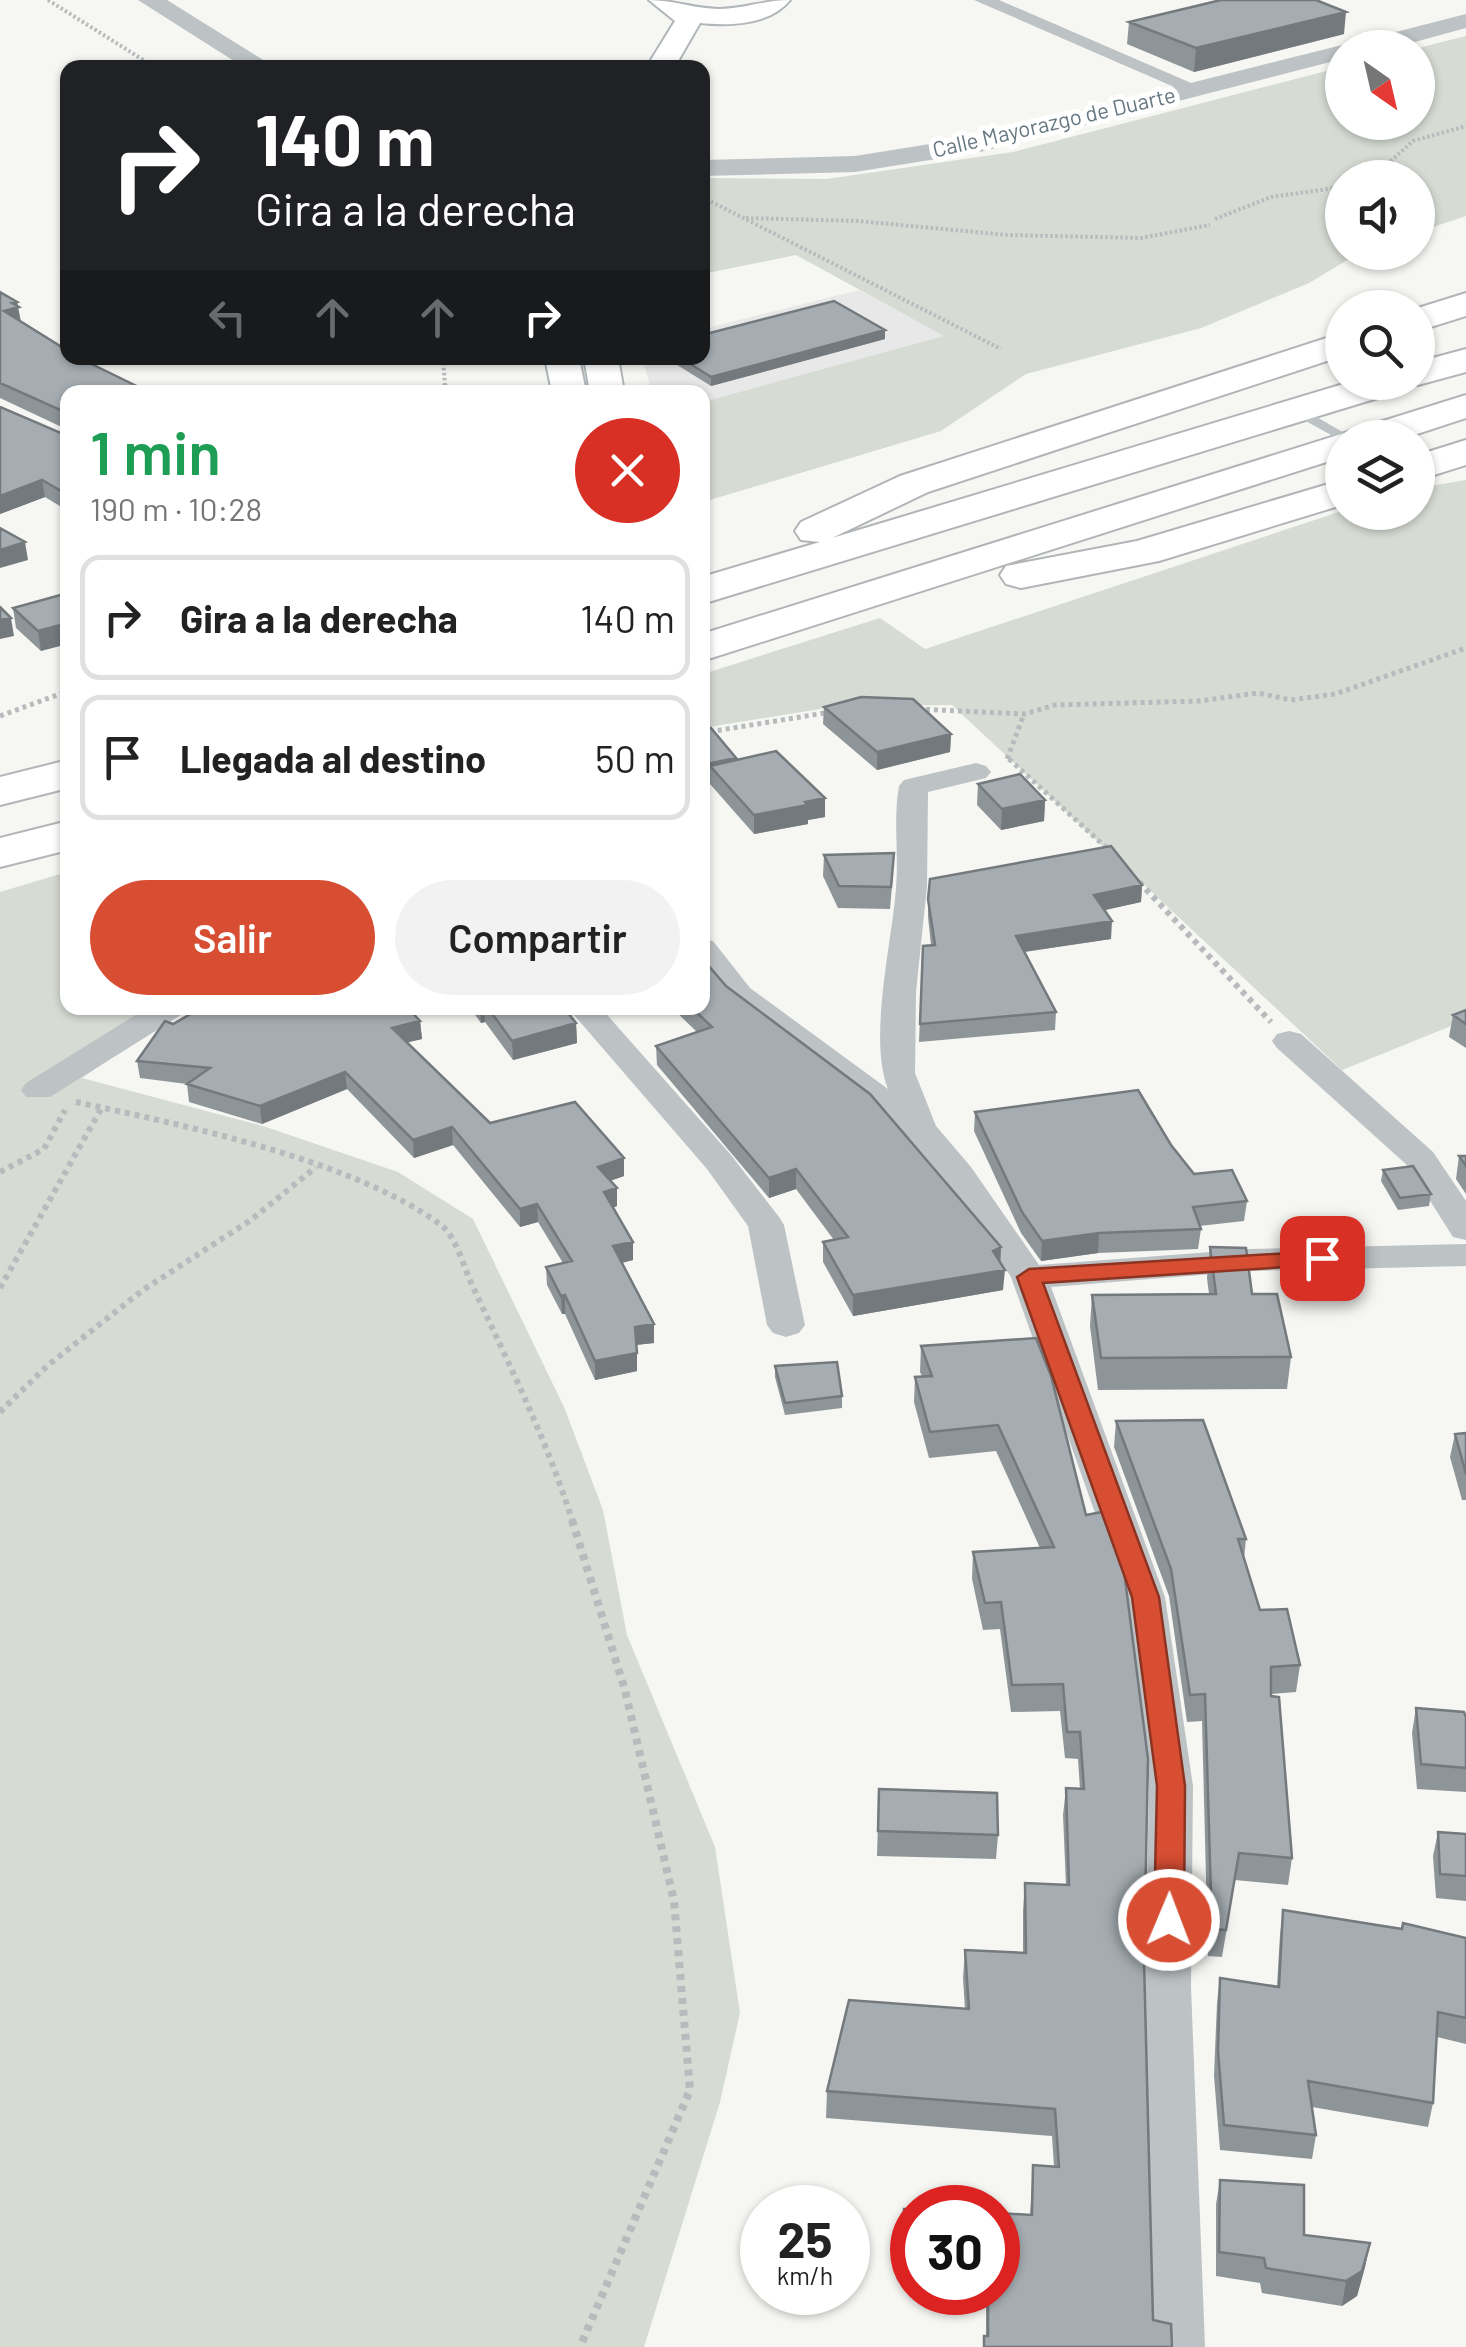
<!DOCTYPE html>
<html lang="es">
<head>
<meta charset="utf-8">
<style>
  :root { --surface:#fff; --page:#f2f2f2; --text:#222; --muted:#767676; --line:#e0e0e0; --accent:#d74e33 }
  body { margin:0; font-family:Barlow,sans-serif; background:var(--page); color:var(--text); height:100vh; display:flex; flex-direction:column; font-size:38px; white-space:nowrap }
  * { box-sizing:border-box; margin:0 }
  p { font-size:32px; color:var(--muted) }
  .icon { flex:none; width:55px; height:55px; fill:none; stroke:currentColor; stroke-width:2; stroke-linecap:round; stroke-linejoin:round }
  .map { position:relative; flex:1; overflow:hidden }
  .drawer { position:absolute; left:60px; top:385px; width:650px; height:630px; display:flex; flex-direction:column; background:var(--surface); border-radius:20px; box-shadow:0 2px 8px #0004 }
  .drawer>* { flex:none }
  .hud { position:absolute; left:60px; top:60px; width:650px; height:305px; border-radius:20px; box-shadow:0 2px 8px #0004; background:#202124; color:#fff; overflow:hidden }
  .needle { width:65px; rotate:146deg }
  .fabs { position:absolute; left:1325px; top:30px; display:grid; gap:20px }
  .fabs a { display:grid; place-items:center; width:110px; height:110px; border-radius:50%; background:var(--surface); box-shadow:0 2px 8px #0004; font-size:50px }
  .speed { position:absolute; left:740px; top:2185px; display:flex; gap:20px; font-size:50px; font-weight:700; text-align:center }
  .speed>* { display:grid; place-content:center; width:130px; height:130px; border-radius:50%; background:var(--surface); box-shadow:0 2px 8px #0004; line-height:1 }
  .speed small { font-size:25px; font-weight:400 }
  .speed .limit { border:15px solid #d22; background:#fff; color:#111 }
  .pin { position:absolute; display:grid; place-items:center; width:85px; height:85px; color:#fff; margin:-42px; border-radius:20px; box-shadow:0 5px 15px #0006 }
  .me { position:absolute; width:110px; margin:-55px; rotate:1deg; stroke-linejoin:round; filter:drop-shadow(0 0 8px #0008) }
  .turn { display:flex; align-items:center; gap:35px; height:210px; padding:0 30px; font-size:45px }
  .turn .icon { width:130px; height:130px; stroke-width:2.5 }
  .turn b { display:block; font-size:70px; line-height:85px }
  .lanes { display:flex; align-items:center; height:95px; padding:0 30px; background:#0003; justify-content:center; gap:50px; direction:ltr }
  .lanes .off { opacity:.35 }
  .round { display:grid; place-items:center; flex:none; width:105px; height:105px; border-radius:52px; background:var(--page) }
  .headline { display:flex; align-items:center; justify-content:space-between; height:170px; padding:0 30px }
  h1 { font-size:60px; font-weight:600; line-height:75px; color:#1e9e55 }
  .cta { display:flex; gap:20px; margin-top:auto; padding:20px 30px }
  .cta a { flex:1; height:115px; border-radius:60px; background:var(--accent); color:#fff; font-size:40px; font-weight:600; line-height:115px; text-align:center }
  .cta a+a { background:var(--page); color:var(--text) }
  ul { padding:0; list-style:none }
  li { display:flex; align-items:center; gap:30px; height:125px; margin:0 20px 15px; padding:0 10px; border:5px solid var(--line); border-radius:20px }
  li div { flex:1 }
  li b { display:block; font-size:38px }
  li em { font-style:normal }
  .map>svg:first-child { display:block }
  .built { fill:#e7e8e7 }
  .green { fill:#d6dbd3 }
  .lines { fill:none; stroke-linecap:round; stroke-linejoin:round }
  .secondary-casing { stroke:#b0b6ba; stroke-width:4 }
  .motorway-casing { stroke:#b1b5b8; stroke-width:4 }
  .path-far3 { stroke:#b8bbbd; stroke-width:4; stroke-dasharray:2.5 2.5; stroke-linecap:butt }
  .path-far2 { stroke:#b8bbbd; stroke-width:5; stroke-dasharray:4 4; stroke-linecap:butt }
  .path-far1 { stroke:#b8bbbd; stroke-width:6; stroke-dasharray:5 5; stroke-linecap:butt }
  .path { stroke:#b8bbbd; stroke-width:8; stroke-dasharray:6 6; stroke-linecap:butt }
  .service { fill:#bdc2c5; fill-rule:evenodd }
  .minor { fill:#bdc2c5; fill-rule:evenodd }
  .tertiary { fill:#bdc2c5; fill-rule:evenodd }
  .secondary { fill:#fff; fill-rule:evenodd }
  .motorway { fill:#fff; fill-rule:evenodd }
  .wall { fill:#8e9599 }
  .shaded-wall { fill:#74797d }
  .building { fill:#a5adb2; stroke:#74797d; stroke-width:2.5 }
  .route { fill:#d74e33; stroke:#8c3321; stroke-width:2.5 }
  .labels { text-anchor:middle; stroke-width:10; stroke-linejoin:round; paint-order:stroke }
  .far-street-label { font-size:22px; fill:#677882; stroke:#fff }
</style>
</head>
<body>
<div class="map">
<svg width="1466" height="2347" viewBox="0 0 1466 2347">
  <rect width="100%" height="100%" fill="#f6f6f3"/>
  <path class="built" d="M859 290 945 336 703 402 702 392H652L642 358H702L703 329Z"/>
  <path class="green" d="M1466 36V216L1418 232V178H1342V252L1359 253 1309 283 1201 328 1026 374 941 431 703 502V402L944 336 796 255 703 274V178L827 179 1013 152 1342 67V122H1418V48Z
    M1466 480V1020L1342 1070 952 705 838 706 703 728V674L880 618 925 649 1342 511 1418 512V488Z
    M67 872 68 1008H184L82 1078 263 1126 398 1172 473 1219 564 1407 603 1510 627 1635 715 1847 740 2013 720 2102 644 2347H0V892Z"/>
  <g class="lines">
    <g class="secondary-casing">
      <path id="secondary" d="M649 0C674 0 695 9 719 9 744 9 764 0 790 0 770 25 730 26 700 23L674 68H646L675 21Z
        M545 358H579L586 392H552Z
        M584 358H618L624 392H590Z"/>
    </g>
    <g class="motorway-casing">
      <path id="motorway" d="M1466 293V316L1418 331V308Z
        M1342 333V356L928 492 832 538 1350 382H1418V362L1466 349V372L1418 385 1409 383 1404 390 702 604V577L820 542 801 540 795 531 801 522 900 476Z
        M1466 395V418L1405 438H1342V457L702 661V634Z
        M1466 440V465L1418 480V455Z
        M1342 480V505L1159 561 1021 588 1006 584 1000 575 1006 566 1137 541Z
        M68 760V788L0 805V777Z
        M68 821V850L0 867V838Z"/>
    </g>
    <path class="path-far3" d="M48 0 156 68
      M1372 178 1413 141 1466 126
      M702 197 1001 349
      M746 218 858 221 1007 235 1141 238 1210 225
      M1215 219 1271 197 1342 187
      M443 358 445 386"/>
    <path class="path-far2" d="M445 384V392
      M918 709 1024 714 1055 705 1199 701 1258 693 1291 700 1335 694 1466 648
      M0 716 68 691
      M702 733 831 712
      M1007 759 1024 714
      M1009 759 1110 851"/>
    <path class="path-far1" d="M1139 882 1271 1022
      M76 1102C183 1125 353 1160 441 1225 456 1236 464 1268 472 1285 509 1364 547 1440 573 1523
      M0 1172 44 1149 65 1110
      M0 1288 101 1109
      M0 1412 47 1366 143 1290 251 1220 316 1167"/>
    <path class="path" d="M572 1520 625 1690 674 1901 690 2090 580 2347"/>
    <path class="service" d="M1293 408H1301L1353 438H1342V441L1293 414Z"/>
    <path class="minor" d="M974 0H999L1205 89 1195 95 1188 93Z
      M976 763 986 766 991 772 986 778 928 792 927 886 916 992 915 1073 936 1126 971 1167 1039 1265 1251 1249 1466 1244V1266L1251 1271 1051 1287 1165 1597 1193 1786 1191 1987 1205 2347H1153L1145 1987 1149 1786 1125 1597 1011 1277 946 1181 910 1139 728 1002 702 970V939L713 941 750 988 888 1089C868 1039 892 943 896 888 899 854 893 819 899 786L904 780Z
      M147 1008H185L181 1015 50 1097H26L21 1090 26 1083Z
      M568 1008H601L731 1155 779 1217 784 1225 805 1325 799 1333 786 1337 773 1333 767 1325 748 1226 707 1169Z
      M1289 1031 1301 1034 1433 1152 1466 1201V1240L1453 1237 1408 1166 1277 1048 1272 1041 1277 1034Z"/>
    <path class="tertiary" d="M138 0H167L276 68H245Z
      M1466 14V28L1393 48H1342V59L980 152 855 172 702 176V160L855 156 980 136 1342 45 1351 47 1353 43Z"/>
    <use href="#secondary" class="secondary"/>
    <use href="#motorway" class="motorway"/>
  </g>
  <path class="wall" d="M1129 22 1344 34 1194 72 1127 44Z
    M0 292 17 302 21 322 88 364 68 392V430L0 398Z
    M885 339 711 386 666 358H702Z
    M68 436V511L45 497 0 514Z
    M68 593 41 651 16 628 13 608Z
    M824 707 951 734 950 752 877 770 823 724Z
    M702 730 736 758V760L825 817 808 820V824L754 834 710 784 702 786Z
    M978 784 1045 800 1044 821 1001 830 977 805Z
    M824 855 893 875 890 909 838 908 823 876Z
    M1142 885 1141 902 1104 910 1111 939 1025 952 1056 1012 1055 1030 919 1042 923 946 931 945 928 917V899Z
    M726 986 1001 1247 1000 1263 1003 1290 853 1316 823 1262V1242L834 1240 796 1189 769 1198 657 1065 656 1046 697 1032 672 1008H702Z
    M470 1008H572V1018L576 1023 577 1043 513 1060 485 1022 481 1023Z
    M1466 1010V1048L1449 1037 1453 1015Z
    M420 1021 422 1039 407 1042 490 1123 624 1176 610 1181 617 1188V1206L613 1208 633 1260 622 1263 654 1343 636 1345 637 1371 595 1380 565 1314H562L547 1285 546 1267 563 1263 538 1222 520 1227 453 1145 414 1158 347 1089 262 1124 189 1102 187 1084 140 1078 137 1061 173 1024Z
    M975 1112 1171 1145 1194 1174 1247 1201 1244 1221 1199 1226 1201 1229 1198 1249 1098 1253 1041 1261 1021 1233 974 1131Z
    M1459 1156H1466V1194L1456 1179Z
    M1383 1170 1431 1194 1429 1206 1398 1210 1381 1181Z
    M1210 1247 1252 1294 1291 1357 1287 1389 1098 1390 1090 1326 1092 1295 1209 1294 1207 1278Z
    M1036 1338 1144 1960 1153 2320 986 2336V2292H998L1030 2215 1033 2165 1054 2166 1052 2136 826 2118 827 2091 965 2009 963 1978 965 1950 1023 1953V1910L1025 1883 1066 1885 1063 1815 1066 1788 1080 1789 1078 1759 1065 1758 1060 1711 1011 1712 1000 1629 983 1630 972 1579 973 1552 1040 1548 996 1451 929 1458 914 1402 915 1377 922 1376 920 1372 921 1346Z
    M775 1366 842 1396V1408L785 1415 775 1377Z
    M1116 1421 1246 1539 1244 1559 1260 1610 1300 1665 1296 1692 1271 1694 1292 1858 1288 1885 1235 1880 1222 1957 1208 1956 1202 1721 1187 1722 1169 1596 1114 1447Z
    M1466 1433V1500H1462L1450 1457 1455 1434Z
    M1416 1708 1466 1717V1792L1417 1789 1412 1733Z
    M879 1789 998 1835 996 1859 877 1856Z
    M1438 1832 1466 1834V1901L1436 1898 1433 1856Z
    M1283 1910 1466 1938V2044L1437 2037 1433 2103 1428 2127 1312 2107 1316 2135 1312 2159 1220 2150 1214 2076 1217 2003 1220 1978 1277 1986 1280 1935Z
    M1220 2180 1304 2235 1370 2243 1365 2267 1357 2296 1342 2306 1262 2293 1260 2283 1216 2276V2204Z
    M904 2209H912V2275H902Z"/>
  <path class="shaded-wall" d="M1346 12 1344 34 1194 72 1196 48Z
    M17 302 21 323 4 311 12 303Z
    M885 330V339L711 386V377Z
    M42 480 45 497 0 514V496Z
    M25 542 28 560 0 568V550Z
    M11 618 14 636 0 639V620Z
    M68 623V644L41 651 38 631Z
    M951 734 950 752 877 770V752Z
    M736 758V778L710 766V784L702 786V765Z
    M825 798V817L808 820V824L754 834V815Z
    M1045 800 1044 821 1001 830 1002 809Z
    M1142 885 1141 902 1092 913 1094 895Z
    M1112 921 1111 939 1015 953 1016 936Z
    M480 1008H484L485 1022 481 1023Z
    M420 1021 422 1039 393 1046 392 1028Z
    M576 1023 577 1043 513 1060 512 1041Z
    M345 1072 347 1089 262 1124 260 1106Z
    M452 1127 453 1145 414 1158 413 1140Z
    M624 1158V1176L598 1185V1167Z
    M796 1169V1189L769 1198V1178Z
    M617 1188V1206L605 1210 604 1192Z
    M537 1204 538 1222 520 1227V1209Z
    M1099 1233 1098 1253 1041 1261 1042 1241Z
    M633 1242V1260L613 1265V1246Z
    M1001 1247 1000 1268 993 1251Z
    M1005 1270 1003 1290 853 1316V1295Z
    M565 1295V1314H562L561 1296Z
    M654 1324V1343L635 1345V1327Z
    M637 1353V1371L595 1380V1361Z
    M1370 2243 1365 2267 1357 2296 1342 2306 1346 2281Z"/>
  <path class="building" d="M1221 0H1316L1346 12 1196 48 1129 22Z
    M0 292 17 302 12 303 19 307 4 311 68 351V358H79L149 392H68V416L67 413 0 383Z
    M834 301 885 330 711 377 681 358H702V335Z
    M0 407 68 436V495L42 480 0 496Z
    M0 528 25 542 0 550Z
    M68 593V623L38 631 13 608Z
    M0 607 11 618 0 620Z
    M861 697 913 699 951 734 877 752 824 707Z
    M711 728 736 758 702 765V730Z
    M776 751 825 798 805 802 808 805 754 815 710 766Z
    M1020 774 1045 800 1002 809 978 784Z
    M1111 846 1142 885 1094 895 1112 921 1016 936 1056 1012 920 1024 923 946 935 945 928 899 930 879Z
    M894 853 891 887 839 886 824 855Z
    M702 958 726 986 870 1094 1001 1247 993 1251 1005 1270 853 1295 823 1242 848 1237 796 1169 769 1178 656 1046 712 1027 692 1008H702Z
    M201 1008H408L420 1021 392 1028 490 1123 575 1102 624 1158 598 1167 617 1188 604 1192 633 1242 613 1246 654 1324 635 1327 637 1353 595 1361 565 1295 561 1296 546 1267 572 1261 537 1204 520 1209 452 1127 413 1140 345 1072 260 1106 187 1084 210 1068 137 1061 165 1021 173 1024Z
    M488 1008H564L576 1023 512 1041Z
    M1466 1010V1024L1453 1015Z
    M1138 1090 1171 1145 1194 1174 1232 1170 1247 1201 1193 1207 1201 1229 1099 1233 1042 1241 1022 1212 975 1112Z
    M1459 1156H1466V1166Z
    M1413 1166 1431 1194 1400 1198 1383 1170Z
    M1210 1247 1246 1248 1252 1294H1277L1291 1357 1101 1358 1092 1295 1216 1294Z
    M1036 1338 1051 1376 1086 1515 1102 1512 1124 1571 1148 1759 1144 1960 1153 2320 1171 2324 1172 2347H984V2336H988V2292H998V2213L1032 2215 1033 2165 1059 2167 1055 2109 827 2091 849 2000 969 2009 965 1950 1026 1953 1025 1883 1069 1885 1066 1788 1084 1789 1080 1732H1067L1063 1684 1012 1685 1001 1602 985 1603 973 1552 1054 1547 998 1425 930 1432 915 1377 932 1376 921 1346Z
    M837 1362 842 1396 785 1403 775 1366Z
    M1203 1420 1246 1539H1238L1260 1610 1287 1609 1300 1665 1271 1667V1696L1279 1697 1292 1858 1239 1853 1226 1930 1212 1929 1205 1694 1190 1695 1171 1569 1116 1421Z
    M1466 1433V1474L1455 1434Z
    M1416 1708 1464 1712 1466 1717V1768L1421 1764Z
    M879 1789 997 1793 998 1835 878 1831Z
    M1438 1832 1466 1834V1876L1440 1874Z
    M1283 1910 1402 1929 1403 1923 1466 1938V2018L1438 2012 1433 2103 1308 2081 1316 2135 1224 2125 1218 2051 1220 1978 1279 1987Z
    M1220 2180 1304 2185V2235L1370 2243 1362 2271 1346 2281 1266 2268 1264 2258 1219 2252Z
    M904 2209H912V2248H903Z"/>
  <path class="route" d="M1322 1251 1331 1253 1334 1258 1331 1264 1043 1283 1159 1597 1185 1786 1184 1920 1180 1929 1169 1932 1159 1929 1154 1920 1157 1786 1132 1597 1017 1277 1029 1269Z"/>
  <g class="labels">
    <g class="far-street-label">
      <text transform="translate(1054 122) rotate(-13)" y="8">Calle Mayorazgo de Duarte</text>
    </g>
  </g>
</svg>
<div class="fabs">
<a><svg class="needle" viewBox="-14 -14 28 28"><path d="M0-13l5 13h-10z" fill="#e53935"/><path d="M0 13l5-13h-10z" fill="#767676"/></svg></a>
<a><svg class="icon" aria-label="sound" viewBox="0 0 24 24"><path d="M4 9h4l5-4v14l-5-4H4zM17 9q2 3 0 6"/></svg></a>
<a><svg class="icon" aria-label="search" viewBox="0 0 24 24"><circle cx="10" cy="10" r="6"/><path d="M15 15l6 6"/></svg></a>
<a><svg class="icon" aria-label="layers" viewBox="0 0 24 24"><path d="M12 4l9 5-9 5-9-5zM3 14l9 5 9-5"/></svg></a>
</div>
<div class="speed"><div>25<small>km/h</small></div><div class="limit">30</div></div>
<div class="pin" style="left:1322px;top:1258px;background:#d93025"><svg class="icon" aria-label="arrive" viewBox="0 0 24 24"><path d="M6 21V4h12l-3 4 3 4H6"/></svg></div>
<svg class="me" style="left:1169px;top:1920px" viewBox="-20 -20 40 40"><circle r="17" fill="#d74e33" stroke="#fff" stroke-width="3"/><path d="M0-11L8 9 0 5-8 9z" fill="#fff"/></svg>
<div class="hud">
<div class="turn"><svg class="icon" aria-label="right" viewBox="0 0 24 24"><path d="M7 20v-9h11M14 6l5 5-5 5"/></svg><div><b>140 m</b>Gira a la derecha</div></div>
<div class="lanes"><svg class="icon off" aria-label="left" viewBox="0 0 24 24"><path d="M17 20v-9H6M10 6l-5 5 5 5"/></svg><svg class="icon off" aria-label="ahead" viewBox="0 0 24 24"><path d="M12 20V5M6 11l6-6 6 6"/></svg><svg class="icon off" aria-label="ahead" viewBox="0 0 24 24"><path d="M12 20V5M6 11l6-6 6 6"/></svg><svg class="icon" aria-label="right" viewBox="0 0 24 24"><path d="M7 20v-9h11M14 6l5 5-5 5"/></svg></div>
</div>
<section class="drawer">
<div class="headline"><div><h1>1 min</h1><p>190 m · 10:28</p></div><a class="round" style="background:#d93025;color:#fff"><svg class="icon" aria-label="close" viewBox="0 0 24 24"><path d="M6 6l12 12M18 6L6 18"/></svg></a></div>
<ul>
<li><svg class="icon" aria-label="right" viewBox="0 0 24 24"><path d="M7 20v-9h11M14 6l5 5-5 5"/></svg><div><b>Gira a la derecha</b></div><em>140 m</em></li>
<li><svg class="icon" aria-label="arrive" viewBox="0 0 24 24"><path d="M6 21V4h12l-3 4 3 4H6"/></svg><div><b>Llegada al destino</b></div><em>50 m</em></li>
</ul>
<div class="cta"><a>Salir</a><a>Compartir</a></div>
</section>
</div>
</body>
</html>
